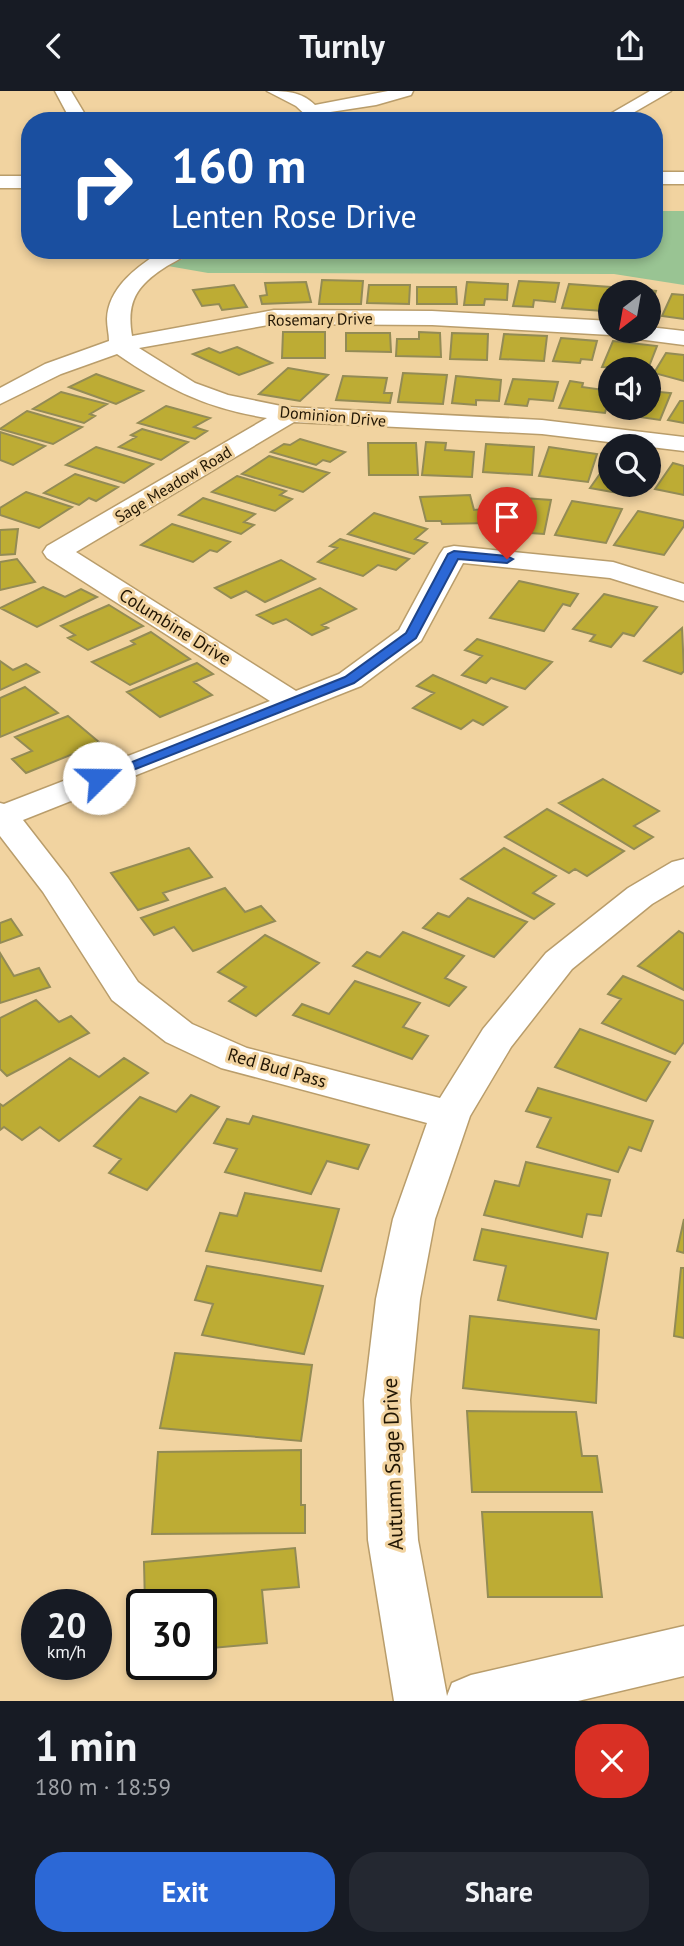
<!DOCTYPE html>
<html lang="en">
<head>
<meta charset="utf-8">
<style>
  :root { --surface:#171b24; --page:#242831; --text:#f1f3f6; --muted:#9ea1a6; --accent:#2c68d6 }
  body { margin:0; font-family:"PT Sans",sans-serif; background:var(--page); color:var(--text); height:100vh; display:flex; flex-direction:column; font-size:26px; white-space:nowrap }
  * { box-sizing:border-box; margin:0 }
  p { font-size:23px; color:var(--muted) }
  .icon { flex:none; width:38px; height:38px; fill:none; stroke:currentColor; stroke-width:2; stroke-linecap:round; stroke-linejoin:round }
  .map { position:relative; height:1610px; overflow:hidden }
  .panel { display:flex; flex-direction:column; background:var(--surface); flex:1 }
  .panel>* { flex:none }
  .top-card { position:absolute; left:21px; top:21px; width:642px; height:147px; border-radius:28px; box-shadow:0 4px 10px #0003; background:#1a4fa0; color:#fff; overflow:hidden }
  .needle { width:46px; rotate:211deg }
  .tools { position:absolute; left:598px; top:189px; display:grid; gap:14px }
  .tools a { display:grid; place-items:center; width:63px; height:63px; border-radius:50%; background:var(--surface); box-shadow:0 4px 10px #0003; font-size:35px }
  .speed { position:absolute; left:21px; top:1498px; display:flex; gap:14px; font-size:35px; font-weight:700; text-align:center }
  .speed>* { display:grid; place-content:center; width:91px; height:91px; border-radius:50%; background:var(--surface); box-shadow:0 4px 10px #0003; line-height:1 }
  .speed small { font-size:18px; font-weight:400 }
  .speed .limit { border:4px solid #111; border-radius:10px; background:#fff; color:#111 }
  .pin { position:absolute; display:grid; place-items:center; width:60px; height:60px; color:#fff; margin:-72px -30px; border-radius:50% 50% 50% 0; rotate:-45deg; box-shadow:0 0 7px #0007 }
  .pin .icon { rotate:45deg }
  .me { position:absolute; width:77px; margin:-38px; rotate:68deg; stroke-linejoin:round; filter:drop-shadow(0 0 5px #0008) }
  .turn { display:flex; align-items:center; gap:24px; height:147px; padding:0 35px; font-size:32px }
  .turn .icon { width:91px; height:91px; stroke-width:2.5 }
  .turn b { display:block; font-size:49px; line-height:60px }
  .round { display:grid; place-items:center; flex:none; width:74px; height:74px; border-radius:28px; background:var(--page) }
  .headline { display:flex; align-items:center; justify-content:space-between; height:119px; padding:0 35px }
  h1 { font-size:42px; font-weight:600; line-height:52px }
  .primary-button { display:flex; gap:14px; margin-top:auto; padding:14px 35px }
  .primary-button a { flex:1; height:80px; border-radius:28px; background:var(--accent); color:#fff; font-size:28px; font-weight:600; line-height:80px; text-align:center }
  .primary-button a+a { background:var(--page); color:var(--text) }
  header { display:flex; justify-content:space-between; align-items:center; height:91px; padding:0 35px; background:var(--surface); font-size:32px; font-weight:600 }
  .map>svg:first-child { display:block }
  .green { fill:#99c493 }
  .building { fill:#bdac34; stroke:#938b55; stroke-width:2 }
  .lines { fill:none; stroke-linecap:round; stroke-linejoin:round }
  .minor-casing { stroke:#b99d6b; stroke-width:3 }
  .minor { fill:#fff; fill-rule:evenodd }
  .route { fill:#2c68d6; stroke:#1d448b; stroke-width:2 }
  .labels { text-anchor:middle; stroke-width:6; stroke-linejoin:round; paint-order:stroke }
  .far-street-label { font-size:16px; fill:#201503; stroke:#f1d3a0 }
  .street-label { font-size:18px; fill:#201503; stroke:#f1d3a0 }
  .near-street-label { font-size:21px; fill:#201503; stroke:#f1d3a0 }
</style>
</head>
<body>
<header><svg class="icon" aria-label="back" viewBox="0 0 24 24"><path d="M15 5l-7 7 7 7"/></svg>Turnly<svg class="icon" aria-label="share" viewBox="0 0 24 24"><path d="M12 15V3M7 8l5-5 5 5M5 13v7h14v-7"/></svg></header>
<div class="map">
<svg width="684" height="1610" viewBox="0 0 684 1610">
  <rect width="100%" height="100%" fill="#f1d3a0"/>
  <path class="green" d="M655 120H684V194L614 183 208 182 168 175 201 159H654Z"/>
  <path class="building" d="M322 189 363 190 361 213H319Z
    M519 190 559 192 555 211 534 209 533 216 513 215Z
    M306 191 311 211 262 213 260 205 267 204 265 192Z
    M467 191 508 193 507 209 485 208 484 214H464Z
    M569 193 610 196 603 220 562 217Z
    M234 194 247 216 222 219 219 213 202 215 193 199Z
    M369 194H410L409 213 367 212Z
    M417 196H456L457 213H417Z
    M622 197 656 200 649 222V201H621Z
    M672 203 684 204V228L662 225Z
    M283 241H325V267H282Z
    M419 241 440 242 441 266 396 265 397 248H419Z
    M346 242H390L391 261 346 260Z
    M452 242 488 243 487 269 450 268Z
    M504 243 547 245 544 270 500 268Z
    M561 247 597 250 592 269 581 268 580 272 553 270Z
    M613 250 657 255 648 278 602 276Z
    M237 256 272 272 239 284 193 263 209 257 220 262Z
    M666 262 684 264V290L654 282Z
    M288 277 328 284 300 310 259 303Z
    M403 282 447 284 443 313 398 311Z
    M96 283 143 300 116 313 69 296Z
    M343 285 387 287 384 302H392L390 312 336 309Z
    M456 285 501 289 499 310 476 309V314L452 312Z
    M513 288 558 291 553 310 529 308 527 315 505 313Z
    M570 290 583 292 582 296 611 300 605 322 559 317Z
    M649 300 671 302 660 329 613 322 616 317H649Z
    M61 301 107 313 90 323 95 325 84 332 33 318Z
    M680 310H684V332L668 329Z
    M166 315 210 327 194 336 207 340 195 348 138 332Z
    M27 320 82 336 53 353 0 338Z
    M142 338 188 351 161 369 119 356 136 346 131 344Z
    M0 341 45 355 13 374 0 369Z
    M300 348 345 361 330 371 323 369 316 374 271 361 284 353 290 354Z
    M426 351 446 352 445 359 474 361 472 386 422 384Z
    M368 352H416L418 384H369Z
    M486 353 534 356 532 384 483 381Z
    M96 356 153 373 124 392 66 374Z
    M549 356 597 363 588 391 539 385Z
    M269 365 329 382 303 401 242 383Z
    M611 367V394H646L643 399 628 396 623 403 590 397Z
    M673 372 684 375V404L655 398Z
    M75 383 118 396 96 410 89 407 79 414 44 402Z
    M237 385 286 400 280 404 292 408 275 420 212 401Z
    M26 401 72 416 39 437 0 424V417Z
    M470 404 474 419 484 418 488 432 442 433 441 430H426L420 406Z
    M509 406 551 409 544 443 516 441 517 438 502 436Z
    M203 407 255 423 244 431 254 434 241 443 179 424Z
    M572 410 622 418 606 452 555 444Z
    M638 420 684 430V435L664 464 614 454Z
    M374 422 427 438 415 448 427 452 414 463 348 443Z
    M172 433 230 451 217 461 210 459 193 471 141 454Z
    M18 438 15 463 0 464V439Z
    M340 448 409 468 396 479 378 474 363 485 318 471 337 457 330 455Z
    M17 468 35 491 0 499V471Z
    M281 469 315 488 265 511 246 500 231 507 215 497Z
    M519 490 578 503 570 515 563 513 544 540 490 527Z
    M43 496 65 506 81 498 97 506 37 536 0 517Z
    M320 497 356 518 322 534 328 537 312 544 286 528 273 533 257 524Z
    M604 503 657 516 634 545 623 542 611 556 590 550 595 544 573 538Z
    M109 514 143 535 88 559 68 547 75 544 61 535Z
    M682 537 684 580 681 583 644 570Z
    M151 541 190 568 130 594 92 571 135 553 131 550Z
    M477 548 552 571 525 598 491 587 486 592 462 584 482 565 465 559Z
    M0 570 13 579 26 573 39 581 0 599Z
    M197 572 213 583 194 591 212 604 160 626 127 601Z
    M433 584 507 616 483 634 473 629 461 638 413 617 434 602 417 595Z
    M25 596 58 622 0 646V607Z
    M68 625 100 652 26 682 12 668 32 660 15 646Z
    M603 688 659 720 634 735 653 746 634 758 559 712Z
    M547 718 624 760 587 785 575 778 569 782 505 746Z
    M189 757 212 786 163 802 168 809 138 819 111 782Z
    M504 757 556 785 533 802 554 813 534 828 461 788Z
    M225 797 245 821 261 815 275 830 193 860 174 836 154 844 141 827Z
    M468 807 527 831 494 866 423 837 438 822 449 826Z
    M11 828 22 844 0 852V832Z
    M679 840 684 843V899L638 875Z
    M403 841 464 865 445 887 466 896 449 915 353 875 367 861 380 866Z
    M265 844 319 872 256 925 229 910 246 896 218 881Z
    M0 862 14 885 39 877 50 896 0 912Z
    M623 885 684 910V951L675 963 602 932 621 908 608 903Z
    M355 890 420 912 403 936 428 945 412 968 293 924 302 913 329 923Z
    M36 909 59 931 71 925 89 942 7 985 0 978V927Z
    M580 938 670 971 646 1010 555 976Z
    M70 967 99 986 124 967 148 982 59 1050 40 1036 22 1049 4 1036 0 1039V1013L3 1015Z
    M538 997 653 1030 641 1060 629 1056 618 1081 537 1056 551 1027 526 1020Z
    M191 1004 219 1016 147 1099 109 1082 121 1068 94 1055 140 1006 176 1021Z
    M253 1025 369 1054 358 1078 327 1070 311 1103 225 1081 237 1058 214 1052 227 1028 249 1033Z
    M526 1071 610 1089 601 1125 587 1123 582 1146 484 1124 495 1090 519 1095Z
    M245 1102 339 1118 321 1180 206 1160 220 1122 237 1125Z
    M684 1128V1162L677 1160Z
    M482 1138 608 1162 596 1228 498 1209 506 1175 474 1169Z
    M207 1175 323 1195 304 1263 202 1244 213 1213 195 1209Z
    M681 1177H684V1247L674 1245Z
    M470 1225 599 1239 596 1312 463 1297Z
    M175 1262 312 1274 301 1350 160 1337Z
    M467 1320 576 1321 582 1365H597L602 1401H472Z
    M301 1359V1414H305V1442L152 1443 158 1361Z
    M482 1421H592L602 1506H488Z
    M295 1457 299 1496 262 1499 267 1552 201 1558V1514H145L144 1471Z"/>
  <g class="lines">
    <g class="minor-casing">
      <path id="minor" d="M55 0H71L89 30H71Z
        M267 0C285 0 301 0 315 14L388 0H413L411 4 376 14 324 22 330 30H312L296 15Z
        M650 0H671L619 30H598Z
        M654 81H684V93H654Z
        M0 85H30V97H0Z
        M164 159H190C184 167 175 170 167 175 137 194 126 210 132 245L274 219 432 220 611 230V240H649V236L684 240V254L630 247 622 245 619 241 611 244 432 234 274 233 139 257 195 292 228 304 286 316 542 329 684 346V360L542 343 294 331 76 461 296 600 339 583 399 539 440 463 444 457 454 455 613 471 684 493V510L610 487 463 472 421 550 361 595 23 729 68 787 138 891 192 933 247 957 440 1007 483 938 546 862 628 797 672 771 684 768V794L652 813 572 878 511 956 470 1025 435 1128 420 1208 410 1309 418 1449 447 1605 452 1592 471 1584 684 1535V1585L578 1610H394L368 1449 364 1309 376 1208 393 1128 427 1032 221 977 166 951 112 909 43 801 0 745V712L4 713 270 610 47 467 43 461 47 455 267 327C205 317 168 298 117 263L61 283 0 313V297L45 273 109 250C109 243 107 236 107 228 108 196 139 174 164 159Z"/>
    </g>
    <use href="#minor" class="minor"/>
  </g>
  <path class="route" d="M454 460 507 465 513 468 507 472 458 468 416 547 354 592 105 690 99 692 92 687 345 586 406 542 448 463Z"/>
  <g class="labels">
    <g class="far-street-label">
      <text transform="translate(320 228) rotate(-1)" y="6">Rosemary Drive</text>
      <text transform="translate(333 325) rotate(5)" y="6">Dominion Drive</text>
      <text transform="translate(173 393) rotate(-31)" y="6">Sage Meadow Road</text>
    </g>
    <g class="street-label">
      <text transform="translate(175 536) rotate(32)" y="6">Columbine Drive</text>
      <text transform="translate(277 977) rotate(16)" y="6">Red Bud Pass</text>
    </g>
    <g class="near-street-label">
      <text transform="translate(393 1373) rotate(-92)" y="7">Autumn Sage Drive</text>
    </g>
  </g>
</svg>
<div class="tools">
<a><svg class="needle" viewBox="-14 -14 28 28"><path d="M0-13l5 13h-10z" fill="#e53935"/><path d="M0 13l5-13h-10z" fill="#9ea1a6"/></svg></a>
<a><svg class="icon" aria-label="sound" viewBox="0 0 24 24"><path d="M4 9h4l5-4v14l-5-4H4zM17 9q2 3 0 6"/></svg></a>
<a><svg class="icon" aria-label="search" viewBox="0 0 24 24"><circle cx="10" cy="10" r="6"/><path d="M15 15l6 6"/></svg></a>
</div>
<div class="speed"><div>20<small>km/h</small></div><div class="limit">30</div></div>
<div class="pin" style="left:507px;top:468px;background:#d93025"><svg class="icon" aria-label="arrive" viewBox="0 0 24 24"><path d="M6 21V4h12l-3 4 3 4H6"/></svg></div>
<svg class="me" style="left:99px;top:687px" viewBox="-20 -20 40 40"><circle r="19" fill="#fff"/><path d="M0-13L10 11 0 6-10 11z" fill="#2c68d6"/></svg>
<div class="top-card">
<div class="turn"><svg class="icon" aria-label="right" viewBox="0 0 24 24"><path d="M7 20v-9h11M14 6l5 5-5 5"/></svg><div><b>160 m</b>Lenten Rose Drive</div></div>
</div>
</div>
<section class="panel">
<div class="headline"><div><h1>1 min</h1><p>180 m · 18:59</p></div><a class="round" style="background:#d93025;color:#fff"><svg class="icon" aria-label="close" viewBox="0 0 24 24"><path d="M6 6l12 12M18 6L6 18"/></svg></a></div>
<div class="primary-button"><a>Exit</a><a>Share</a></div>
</section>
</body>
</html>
